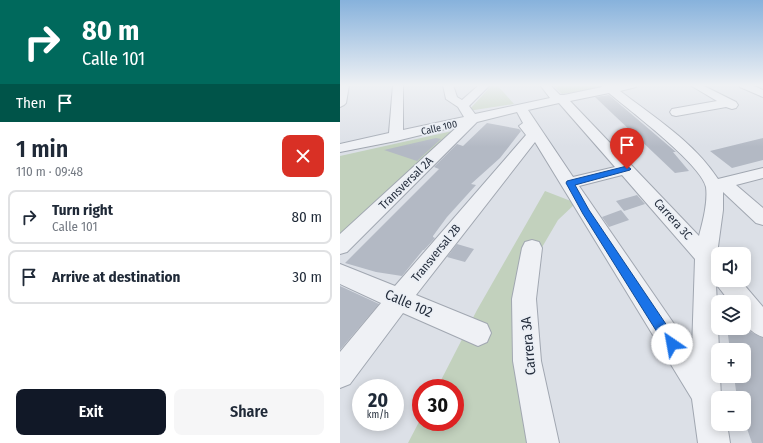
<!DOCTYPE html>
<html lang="en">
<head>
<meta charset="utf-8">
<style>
  :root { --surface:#fff; --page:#f6f6f7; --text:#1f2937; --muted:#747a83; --line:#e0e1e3; --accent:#111827 }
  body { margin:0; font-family:"Fira Sans Condensed",sans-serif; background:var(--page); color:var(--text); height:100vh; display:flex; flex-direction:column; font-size:15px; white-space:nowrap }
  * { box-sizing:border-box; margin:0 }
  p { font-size:13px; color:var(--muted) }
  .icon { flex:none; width:22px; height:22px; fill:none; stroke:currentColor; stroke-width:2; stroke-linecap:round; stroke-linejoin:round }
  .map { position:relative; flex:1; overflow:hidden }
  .drawer { display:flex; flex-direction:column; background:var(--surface); width:340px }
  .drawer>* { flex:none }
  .guide { background:#00695c; color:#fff; overflow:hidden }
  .buttons { position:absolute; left:371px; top:247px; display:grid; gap:8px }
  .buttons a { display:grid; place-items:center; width:40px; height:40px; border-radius:8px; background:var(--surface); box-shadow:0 2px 10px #0003; font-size:20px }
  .speed { position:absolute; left:12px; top:379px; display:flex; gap:8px; font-size:20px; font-weight:700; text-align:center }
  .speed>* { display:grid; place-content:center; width:52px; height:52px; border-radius:50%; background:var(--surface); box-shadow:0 2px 10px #0003; line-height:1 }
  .speed small { font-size:10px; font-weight:400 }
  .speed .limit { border:6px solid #d22; background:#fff; color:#111 }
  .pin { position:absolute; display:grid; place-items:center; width:34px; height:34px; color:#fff; margin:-41px -17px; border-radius:50% 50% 50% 0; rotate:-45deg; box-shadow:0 0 4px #0007 }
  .pin .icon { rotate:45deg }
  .me { position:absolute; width:44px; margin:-22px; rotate:327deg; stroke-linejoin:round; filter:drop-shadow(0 0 3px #0008) }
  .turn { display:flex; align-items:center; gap:14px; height:84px; padding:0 16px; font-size:18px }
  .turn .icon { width:52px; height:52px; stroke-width:2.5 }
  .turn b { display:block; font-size:28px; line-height:34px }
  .then { display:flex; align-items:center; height:38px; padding:0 16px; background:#0003; gap:8px; font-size:15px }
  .round { display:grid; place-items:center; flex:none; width:42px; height:42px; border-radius:8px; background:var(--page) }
  .head { display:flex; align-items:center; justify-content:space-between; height:68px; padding:0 16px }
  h1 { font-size:24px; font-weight:600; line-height:30px }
  .button { display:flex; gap:8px; margin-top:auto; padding:8px 16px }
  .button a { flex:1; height:46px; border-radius:8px; background:var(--accent); color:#fff; font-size:16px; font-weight:600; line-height:46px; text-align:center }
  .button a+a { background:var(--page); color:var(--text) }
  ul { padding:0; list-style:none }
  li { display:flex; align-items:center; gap:12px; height:54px; margin:0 8px 6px; padding:0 8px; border:2px solid var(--line); border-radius:8px }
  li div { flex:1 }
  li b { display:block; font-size:15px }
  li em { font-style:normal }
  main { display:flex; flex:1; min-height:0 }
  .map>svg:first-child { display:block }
  .green { fill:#c2d1bd }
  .building { fill:#b3b9c4 }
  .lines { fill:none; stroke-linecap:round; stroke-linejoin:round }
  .minor-casing { stroke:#a1a7b1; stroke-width:2 }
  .minor { fill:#eff1f5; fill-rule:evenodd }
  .route { fill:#1a73e8; stroke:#114b97 }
  .labels { text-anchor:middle; stroke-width:3.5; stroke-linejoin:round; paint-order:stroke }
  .far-street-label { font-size:10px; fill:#252e3d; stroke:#ebeff5 }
  .street-label { font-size:12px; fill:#252e3d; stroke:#ebeff5 }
  .near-street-label { font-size:14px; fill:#252e3d; stroke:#ebeff5 }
</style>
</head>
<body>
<main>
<section class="drawer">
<div class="guide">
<div class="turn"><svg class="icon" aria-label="right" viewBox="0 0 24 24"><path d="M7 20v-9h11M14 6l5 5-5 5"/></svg><div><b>80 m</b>Calle 101</div></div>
<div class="then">Then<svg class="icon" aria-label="arrive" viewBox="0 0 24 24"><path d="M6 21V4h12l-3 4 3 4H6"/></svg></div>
</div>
<div class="head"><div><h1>1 min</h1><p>110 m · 09:48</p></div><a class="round" style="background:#d93025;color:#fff"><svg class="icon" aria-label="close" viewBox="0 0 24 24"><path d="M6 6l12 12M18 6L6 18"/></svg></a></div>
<ul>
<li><svg class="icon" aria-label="right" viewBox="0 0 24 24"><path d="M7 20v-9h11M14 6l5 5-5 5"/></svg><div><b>Turn right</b><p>Calle 101</p></div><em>80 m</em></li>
<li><svg class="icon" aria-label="arrive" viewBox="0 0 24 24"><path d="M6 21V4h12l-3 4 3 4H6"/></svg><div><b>Arrive at destination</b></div><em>30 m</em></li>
</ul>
<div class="button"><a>Exit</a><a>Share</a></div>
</section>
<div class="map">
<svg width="423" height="443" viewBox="0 0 423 443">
  <rect width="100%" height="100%" fill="#dce0e7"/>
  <path class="green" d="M152 85H157L174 104 128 111Z
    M213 85H258L261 88 222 94Z
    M117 130 0 235V156Z
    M205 191 236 203 218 220 201 249 188 323 209 443H68L81 418V422H115V388H97L137 310Z"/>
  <path class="building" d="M269 95 336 152H333L349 171 335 173 255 97Z
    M147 123 179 129 181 131 160 158 131 184 136 185 107 217 93 236V237L95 238 84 250H83L62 276 36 272 5 263 99 169 94 167 117 144 123 146Z
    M96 138 101 139 77 161 44 150Z
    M423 138V160L392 168 370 151Z
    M297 195 305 204 284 211 276 201Z
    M281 210 289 220 269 227 262 217Z
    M117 244 134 249 125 262 107 257Z
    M0 286 39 304 0 350Z
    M404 321 411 332 423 338V443H412L404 420V398H397L394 376H404V350H390L387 328H404Z"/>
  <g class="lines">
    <g class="minor-casing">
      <path id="minor" d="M0 85H9L6 103 4 105 0 107Z
        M53 85H63V130L124 117 118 107 106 99 103 85H113L117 97 122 100 139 85H150L129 106 135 114 210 98 200 85H210L220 95H224L262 87 261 85H297L296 87 280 91C314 117 354 142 378 179L423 168V178L396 185 423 208V225L416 223 383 192V210L377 254 378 270H376V277L378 273V280H400L423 307V337C404 330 404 320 404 302H390L376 284 379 350 378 376H380L381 398H378V424H387L390 443H358L352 399 195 142 76 295 147 324 151 333 147 342 138 346 63 313 10 384 0 388V352L41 303 0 284V264L55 286 186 135 179 126 183 123 177 112 137 122 7 252 0 254V234L118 126 56 141 0 152V144L49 133ZM269 93C289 110 361 164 366 187 368 202 363 221 359 236L230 101ZM219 103 275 167 233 177 188 110ZM282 175 355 259 352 350 239 186Z
        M350 85H362L396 102 398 105 396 108 392 109 386 107 336 116 332 115 330 112 332 109 377 101Z
        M399 85H412L423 90V97L400 87Z
        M192 240 199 242 202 248 196 299 201 361 219 443H187L173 361 172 299 182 248 185 242Z"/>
    </g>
    <use href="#minor" class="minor"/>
  </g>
  <linearGradient id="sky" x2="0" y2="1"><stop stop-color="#87b2dc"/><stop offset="0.58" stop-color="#eff1f4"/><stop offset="1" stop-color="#eff1f4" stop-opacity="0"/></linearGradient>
  <rect width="423" height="147" fill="url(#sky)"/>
  <path class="route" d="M287 166 291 169 290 170 235 185 249 210 336 339 338 344 336 348 332 350 327 348 243 214 226 183 227 181Z"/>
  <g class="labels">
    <g class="far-street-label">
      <text transform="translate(99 127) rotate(-13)" y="4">Calle 100</text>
    </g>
    <g class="street-label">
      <text transform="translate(66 183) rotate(-44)" y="4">Transversal 2A</text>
      <text transform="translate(333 219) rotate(48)" y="4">Carrera 3C</text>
      <text transform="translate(96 253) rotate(-51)" y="4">Transversal 2B</text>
    </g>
    <g class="near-street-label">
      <text transform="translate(69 303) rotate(23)" y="5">Calle 102</text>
      <text transform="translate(188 346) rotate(-95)" y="5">Carrera 3A</text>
    </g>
  </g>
</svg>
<div class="buttons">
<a><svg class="icon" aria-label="sound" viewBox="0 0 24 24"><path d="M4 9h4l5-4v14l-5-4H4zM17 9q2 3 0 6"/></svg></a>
<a><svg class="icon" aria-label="layers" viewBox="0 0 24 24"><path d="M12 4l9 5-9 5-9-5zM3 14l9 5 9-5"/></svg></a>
<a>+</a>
<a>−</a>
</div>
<div class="speed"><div>20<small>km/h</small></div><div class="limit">30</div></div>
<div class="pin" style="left:287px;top:169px;background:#d93025"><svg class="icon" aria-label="arrive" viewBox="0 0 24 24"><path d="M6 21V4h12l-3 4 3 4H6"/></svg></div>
<svg class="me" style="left:332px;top:344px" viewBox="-20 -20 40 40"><circle r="19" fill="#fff"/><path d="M0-13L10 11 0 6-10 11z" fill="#1a73e8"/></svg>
</div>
</main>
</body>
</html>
